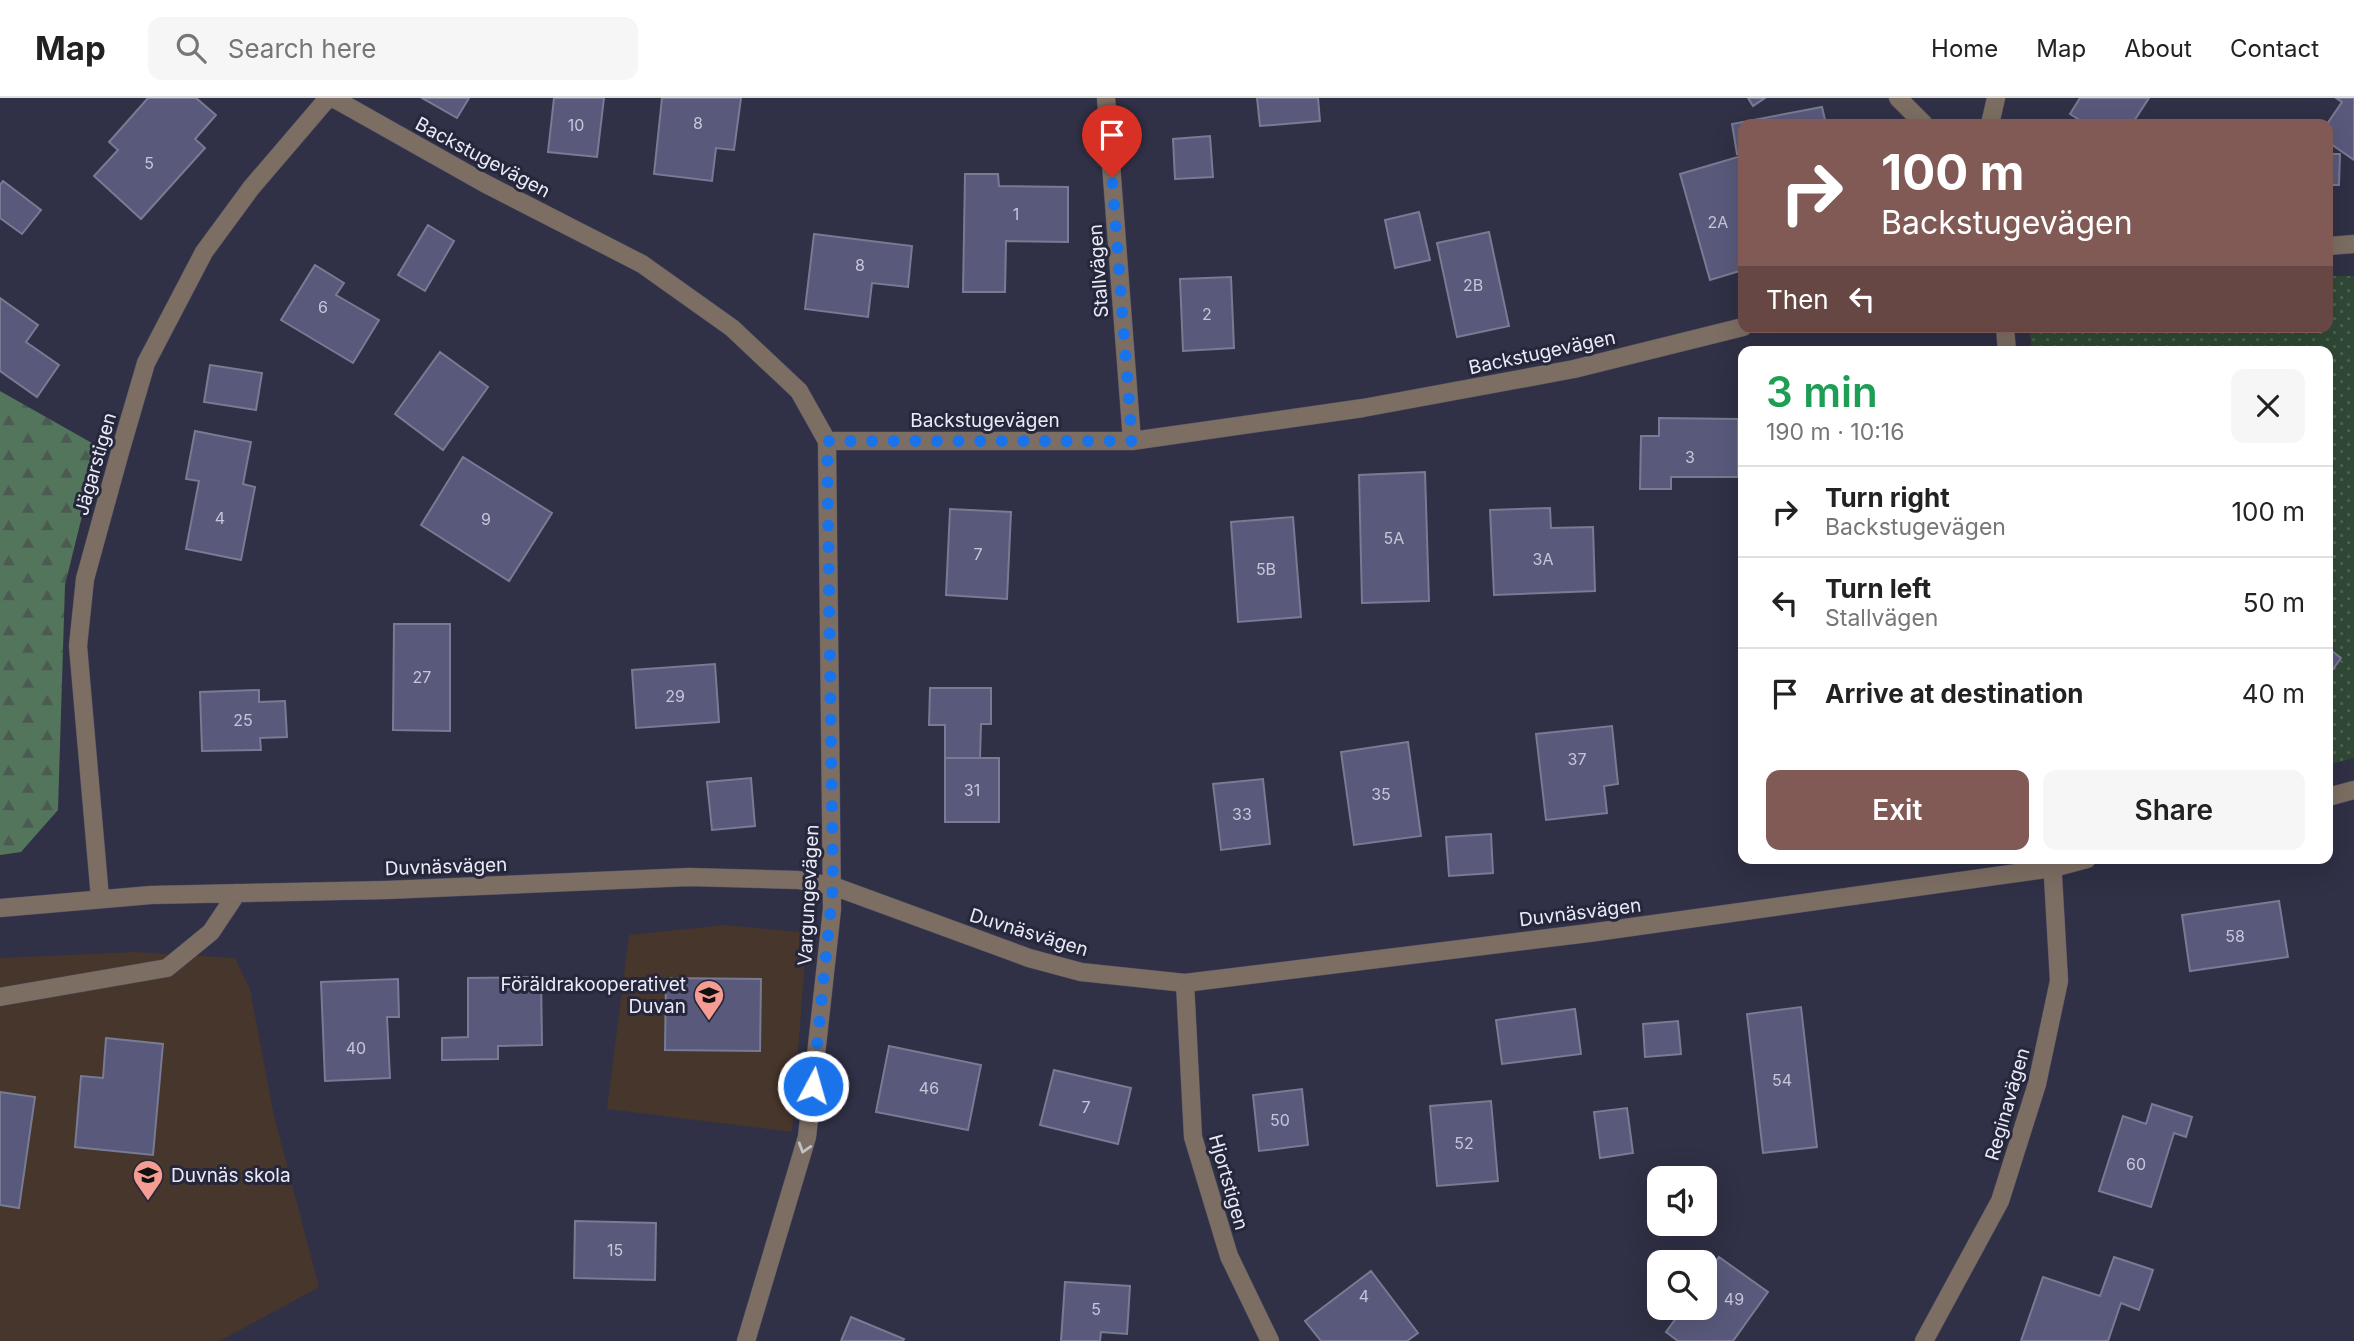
<!DOCTYPE html>
<html lang="en">
<head>
<meta charset="utf-8">
<style>
  :root { --surface:#fff; --page:#f6f6f6; --text:#222; --muted:#767676; --line:#e0e0e0; --accent:#815955 }
  body { margin:0; font-family:Inter,sans-serif; background:var(--page); color:var(--text); height:100vh; display:flex; flex-direction:column; font-size:26px; white-space:nowrap }
  * { box-sizing:border-box; margin:0 }
  p { font-size:23px; color:var(--muted) }
  .icon { flex:none; width:38px; height:38px; fill:none; stroke:currentColor; stroke-width:2; stroke-linecap:round; stroke-linejoin:round }
  .map { position:relative; flex:1; overflow:hidden }
  .details { position:absolute; left:1738px; top:248px; width:595px; height:518px; display:flex; flex-direction:column; background:var(--surface); border-radius:14px; box-shadow:0 7px 28px #0002 }
  .details>* { flex:none }
  .hud { position:absolute; left:1738px; top:21px; width:595px; height:214px; border-radius:14px; box-shadow:0 7px 28px #0002; background:#815955; color:#fff; overflow:hidden }
  .buttons { position:absolute; left:1647px; top:1068px; display:grid; gap:14px }
  .buttons a { display:grid; place-items:center; width:70px; height:70px; border-radius:14px; background:var(--surface); box-shadow:0 7px 28px #0002; font-size:35px }
  .pin { position:absolute; display:grid; place-items:center; width:60px; height:60px; color:#fff; margin:-72px -30px; border-radius:50% 50% 50% 0; rotate:-45deg; box-shadow:0 0 7px #0007 }
  .pin .icon { rotate:45deg }
  .me { position:absolute; width:77px; margin:-38px; rotate:6deg; stroke-linejoin:round; filter:drop-shadow(0 0 5px #0008) }
  .turn { display:flex; align-items:center; gap:24px; height:147px; padding:0 28px; font-size:32px }
  .turn .icon { width:91px; height:91px; stroke-width:2.5 }
  .turn b { display:block; font-size:49px; line-height:60px }
  .then { display:flex; align-items:center; height:66px; padding:0 28px; background:#0003; gap:14px; font-size:26px }
  .round { display:grid; place-items:center; flex:none; width:74px; height:74px; border-radius:14px; background:var(--page) }
  .summary { display:flex; align-items:center; justify-content:space-between; height:119px; padding:0 28px }
  h1 { font-size:42px; font-weight:600; line-height:52px; color:#1e9e55 }
  .action { display:flex; gap:14px; margin-top:auto; padding:14px 28px }
  .action a { flex:1; height:80px; border-radius:14px; background:var(--accent); color:#fff; font-size:28px; font-weight:600; line-height:80px; text-align:center }
  .action a+a { background:var(--page); color:var(--text) }
  ul { padding:0; list-style:none }
  li { display:flex; align-items:center; gap:21px; height:91px; padding:0 28px; border-top:2px solid var(--line) }
  li div { flex:1 }
  li b { display:block; font-size:26px }
  li em { font-style:normal }
  header { display:flex; align-items:center; gap:42px; box-sizing:border-box; height:98px; padding:0 35px; background:var(--surface); border-bottom:2px solid var(--line) }
  header strong { font-size:33px }
  nav { display:flex; gap:38px; margin-inline-start:auto; font-size:24px }
  .search { width:490px; height:63px; background:var(--page); display:flex; align-items:center; gap:18px; box-sizing:border-box; padding:0 24px; border-radius:14px; color:var(--muted); font-size:26px }
  .map>svg:first-child { display:block }
  .education { fill:#47362c }
  .grass { fill:url(#grass-dots) }
  .forest { fill:url(#forest-firs) }
  .building { fill:#59597c; stroke:#797a93; stroke-width:2 }
  .lines { fill:none; stroke-linecap:round; stroke-linejoin:round }
  .minor-casing { stroke:#4e4e63; stroke-width:19 }
  .minor { stroke:#7d6e63; stroke-width:18 }
  .oneway { stroke:#c4bfc4 }
  .route { stroke:#1a73e8; stroke-width:12; stroke-dasharray:0 21.6 }
  .labels { text-anchor:middle; stroke-width:6; stroke-linejoin:round; paint-order:stroke }
  .number-label { font-size:16px; fill:#c6c6da }
  .street-label { font-size:19px; fill:#eaebf9; stroke:#26273b }
  .poi-label { font-size:19px; fill:#eaebf9; stroke:#26273b; text-anchor:end }
</style>
</head>
<body>
<header>
<strong>Map</strong>
<div class="search"><svg class="icon" aria-label="search" viewBox="0 0 24 24"><circle cx="10" cy="10" r="6"/><path d="M15 15l6 6"/></svg>Search here</div>
<nav><a>Home</a><a>Map</a><a>About</a><a>Contact</a></nav>
</header>
<div class="map">
<svg width="2354" height="1243" viewBox="0 0 2354 1243">
  <defs>
    <pattern id="grass-dots" width="8" height="8" patternUnits="userSpaceOnUse" patternTransform="scale(1.75)"><rect width="8" height="8" fill="#304936"/><path d="M2 2h.1M6 6h.1" fill="none" stroke="#4e6354" stroke-width="1.8" stroke-linecap="round"/></pattern>
    <pattern id="forest-firs" width="22" height="20" patternUnits="userSpaceOnUse" patternTransform="scale(1.75)"><rect width="22" height="20" fill="#53755b"/><path d="M5 1l3.5 6h-7zM16 11l3.5 6h-7z" fill="#4c5b52"/></pattern>
  </defs>
  <rect width="100%" height="100%" fill="#303046"/>
  <path class="education" d="M725 827 807 835 792 1034 607 1011 629 837Z
    M135 854 235 860 250 891 274 1018 319 1189 220 1243H0V860Z"/>
  <path class="grass" d="M2328 178H2354V660L2328 667V254H2032L2029 229H2328Z"/>
  <path class="forest" d="M0 293 99 349 65 487 58 712 21 754 0 757Z"/>
  <path class="building" d="M148 0H196L216 17 195 41 205 50 141 121 94 78 118 52 109 44Z
    M422 0H469L457 20Z
    M554 0H604L597 59 548 54Z
    M662 0H741L734 52 716 50 712 83 654 76Z
    M1257 0H1318L1320 23 1260 28Z
    M1748 0H1765L1753 8Z
    M2080 0H2149L2132 26H2086L2070 16Z
    M2336 0H2354V62L2328 44 2327 26 2342 4Z
    M1822 9 1826 26H1743V55L1737 56 1732 26Z
    M1210 38 1213 79 1175 81 1173 41Z
    M2328 56H2340L2339 87H2328Z
    M1741 58 1743 172 1710 182 1680 76Z
    M965 76H998L999 88 1068 89V144L1006 143 1005 194H963Z
    M3 83 41 112 22 136 0 120V87Z
    M1419 114 1430 162 1395 170 1385 122Z
    M428 127 454 143 425 193 398 177Z
    M1489 134 1509 228 1457 239 1437 145Z
    M814 136 912 148 908 189 872 185 868 219 805 211Z
    M315 167 344 185 336 197 379 222 353 265 281 222Z
    M1231 179 1234 250 1183 253 1180 181Z
    M0 200 38 227 26 244 59 267 37 299 0 273Z
    M440 254 488 289 443 352 395 316Z
    M210 267 262 275 256 312 204 304Z
    M1659 320 1738 321V379H1671V391H1640L1641 338H1659Z
    M195 333 251 344 243 386 255 389 241 462 186 451 199 383 186 381Z
    M463 359 552 415 509 483 421 427Z
    M1425 374 1429 503 1362 505 1359 377Z
    M1550 410 1551 430 1593 429 1595 493 1494 497 1490 412Z
    M950 411 1011 414 1007 501 946 497Z
    M1293 419 1301 519 1238 524 1231 424Z
    M394 526H450V633L393 632Z
    M2328 550 2341 560 2328 578Z
    M715 566 719 624 636 630 632 572Z
    M930 590H991V626H981L980 660H945V627H929Z
    M259 592V604L285 603 287 639 260 640 261 652 202 653 200 594Z
    M1612 628 1618 686 1604 688 1607 715 1546 722 1536 636Z
    M1408 644 1421 738 1354 747 1341 654Z
    M945 660H999V724H945Z
    M751 680 755 728 712 732 707 684Z
    M1263 681 1270 746 1221 752 1213 686Z
    M1491 736 1493 775 1449 778 1446 739Z
    M2279 803 2288 859 2190 873 2182 817Z
    M541 879 542 947 498 948V961L442 962V940L468 939V880Z
    M666 880 761 881 760 953 665 952Z
    M398 881 399 919H387L390 980 325 983 321 884Z
    M1801 909 1817 1049 1763 1055 1747 916Z
    M1575 911 1581 956 1502 966 1496 922Z
    M1678 923 1681 956 1645 959 1643 926Z
    M106 940 163 946 153 1057 75 1049 81 978 103 980Z
    M889 948 981 967 968 1032 876 1014Z
    M1054 972 1131 990 1118 1046 1040 1027Z
    M1302 991 1308 1047 1259 1053 1253 997Z
    M0 994 35 999 19 1110 0 1107Z
    M1491 1003 1498 1083 1437 1088 1430 1008Z
    M2152 1006 2192 1019 2186 1039 2174 1035 2151 1109 2099 1093 2123 1018 2146 1026Z
    M1627 1010 1633 1055 1600 1060 1594 1014Z
    M575 1123 656 1125 655 1182 574 1180Z
    M1719 1159 1768 1194 1733 1243H1678L1666 1234 1684 1209H1704V1180Z
    M2114 1159 2153 1172 2139 1212 2121 1205 2108 1243H2021L2043 1179 2100 1198Z
    M1371 1173 1418 1235 1407 1243H1321L1305 1223Z
    M1065 1184 1130 1188 1127 1236 1101 1234 1100 1243H1061Z
    M851 1219 904 1241 903 1243H841Z"/>
  <g class="lines">
    <g class="minor-casing">
      <path id="minor" d="M333 0 484 85 642 166 732 230 799 293 827 343H1132L1363 310 1574 271 1743 229
        M1106 0 1132 343
        M1898 0 1924 26
        M1990 26 1996 0
        M2328 148 2354 146
        M2005 229 2007 254
        M2328 699 2354 692
        M100 800 78 548 85 481 120 354 146 265 204 154 251 90 328 0
        M0 810 151 797 387 792 689 779 798 782 833 788 1029 860 1081 874 1185 885 1589 835 2053 770 2087 761
        M1185 885 1193 1039 1229 1158 1270 1243
        M0 899 167 870 211 834 237 795
        M746 1243 807 1039 832 811 827 343
        M1924 1243 2000 1103 2037 986 2059 883 2052 761"/>
    </g>
    <use href="#minor" class="minor"/>
  </g>
  <defs><path id="oneway-chevron" d="M-2-3.5L2.5 0L-2 3.5" fill="none" stroke-width="1.6" stroke-linecap="round" stroke-linejoin="round" transform="scale(1.75)"/></defs>
  <use class="oneway" href="#oneway-chevron" transform="translate(804 1050) rotate(107)"/>
  <g class="lines">
    <path class="route" d="M813 988 833 788 827 343H1132L1112 79"/>
  </g>
  <defs>
    <g id="school-pin" transform="scale(1.575)"><path d="M0 17L-7.5 6A9.5 9.5 0 1 1 7.5 6Z" fill="#f59c93" stroke="#26273b"/><path d="M0-5L7-2L0 1L-7-2ZM-4 1L0 2.5L4 1V4Q0 6-4 4Z" fill="#111"/></g>
  </defs>
  <g fill-rule="evenodd">
    <use href="#school-pin" x="709" y="897"/>
    <use href="#school-pin" x="148" y="1077"/>
  </g>
  <g class="labels">
    <g class="number-label">
      <text x="698" y="31">8</text>
      <text x="576" y="33">10</text>
      <text x="149" y="71">5</text>
      <text x="1016" y="122">1</text>
      <text x="1718" y="130">2A</text>
      <text x="860" y="173">8</text>
      <text x="1473" y="193">2B</text>
      <text x="323" y="215">6</text>
      <text x="1207" y="222">2</text>
      <text x="1690" y="365">3</text>
      <text x="220" y="426">4</text>
      <text x="486" y="427">9</text>
      <text x="1394" y="446">5A</text>
      <text x="978" y="462">7</text>
      <text x="1543" y="467">3A</text>
      <text x="1266" y="477">5B</text>
      <text x="422" y="585">27</text>
      <text x="675" y="604">29</text>
      <text x="243" y="628">25</text>
      <text x="1577" y="667">37</text>
      <text x="972" y="698">31</text>
      <text x="1381" y="702">35</text>
      <text x="1242" y="722">33</text>
      <text x="2235" y="844">58</text>
      <text x="356" y="956">40</text>
      <text x="1782" y="988">54</text>
      <text x="929" y="996">46</text>
      <text x="1086" y="1015">7</text>
      <text x="1280" y="1028">50</text>
      <text x="1464" y="1051">52</text>
      <text x="2136" y="1072">60</text>
      <text x="615" y="1158">15</text>
      <text x="1364" y="1204">4</text>
      <text x="1734" y="1207">49</text>
      <text x="1096" y="1217">5</text>
    </g>
    <g class="street-label">
      <text transform="translate(483 59) rotate(28)" y="7">Backstugevägen</text>
      <text transform="translate(1098 173) rotate(-94)" y="7">Stallvägen</text>
      <text transform="translate(1542 254) rotate(-12)" y="7">Backstugevägen</text>
      <text x="985" y="329">Backstugevägen</text>
      <text transform="translate(95 366) rotate(-74)" y="7">Jägarstigen</text>
      <text transform="translate(446 768) rotate(-2)" y="7">Duvnäsvägen</text>
      <text transform="translate(808 797) rotate(-87)" y="7">Vargungevägen</text>
      <text transform="translate(1580 814) rotate(-7)" y="7">Duvnäsvägen</text>
      <text transform="translate(1029 834) rotate(17)" y="7">Duvnäsvägen</text>
      <text transform="translate(2007 1006) rotate(-74)" y="7">Reginavägen</text>
      <text transform="translate(1229 1084) rotate(74)" y="7">Hjortstigen</text>
    </g>
    <g class="poi-label">
      <text x="686" y="893">Föräldrakooperativet<tspan x="686" dy="22">Duvan</tspan></text>
      <text x="171" y="1084" text-anchor="start">Duvnäs skola</text>
    </g>
  </g>
</svg>
<div class="buttons">
<a><svg class="icon" aria-label="sound" viewBox="0 0 24 24"><path d="M4 9h4l5-4v14l-5-4H4zM17 9q2 3 0 6"/></svg></a>
<a><svg class="icon" aria-label="search" viewBox="0 0 24 24"><circle cx="10" cy="10" r="6"/><path d="M15 15l6 6"/></svg></a>
</div>
<div class="pin" style="left:1112px;top:79px;background:#d93025"><svg class="icon" aria-label="arrive" viewBox="0 0 24 24"><path d="M6 21V4h12l-3 4 3 4H6"/></svg></div>
<svg class="me" style="left:813px;top:988px" viewBox="-20 -20 40 40"><circle r="17" fill="#1a73e8" stroke="#fff" stroke-width="3"/><path d="M0-11L8 9 0 5-8 9z" fill="#fff"/></svg>
<div class="hud">
<div class="turn"><svg class="icon" aria-label="right" viewBox="0 0 24 24"><path d="M7 20v-9h11M14 6l5 5-5 5"/></svg><div><b>100 m</b>Backstugevägen</div></div>
<div class="then">Then<svg class="icon" aria-label="left" viewBox="0 0 24 24"><path d="M17 20v-9H6M10 6l-5 5 5 5"/></svg></div>
</div>
<section class="details">
<div class="summary"><div><h1>3 min</h1><p>190 m · 10:16</p></div><a class="round"><svg class="icon" aria-label="close" viewBox="0 0 24 24"><path d="M6 6l12 12M18 6L6 18"/></svg></a></div>
<ul>
<li><svg class="icon" aria-label="right" viewBox="0 0 24 24"><path d="M7 20v-9h11M14 6l5 5-5 5"/></svg><div><b>Turn right</b><p>Backstugevägen</p></div><em>100 m</em></li>
<li><svg class="icon" aria-label="left" viewBox="0 0 24 24"><path d="M17 20v-9H6M10 6l-5 5 5 5"/></svg><div><b>Turn left</b><p>Stallvägen</p></div><em>50 m</em></li>
<li><svg class="icon" aria-label="arrive" viewBox="0 0 24 24"><path d="M6 21V4h12l-3 4 3 4H6"/></svg><div><b>Arrive at destination</b></div><em>40 m</em></li>
</ul>
<div class="action"><a>Exit</a><a>Share</a></div>
</section>
</div>
</body>
</html>
